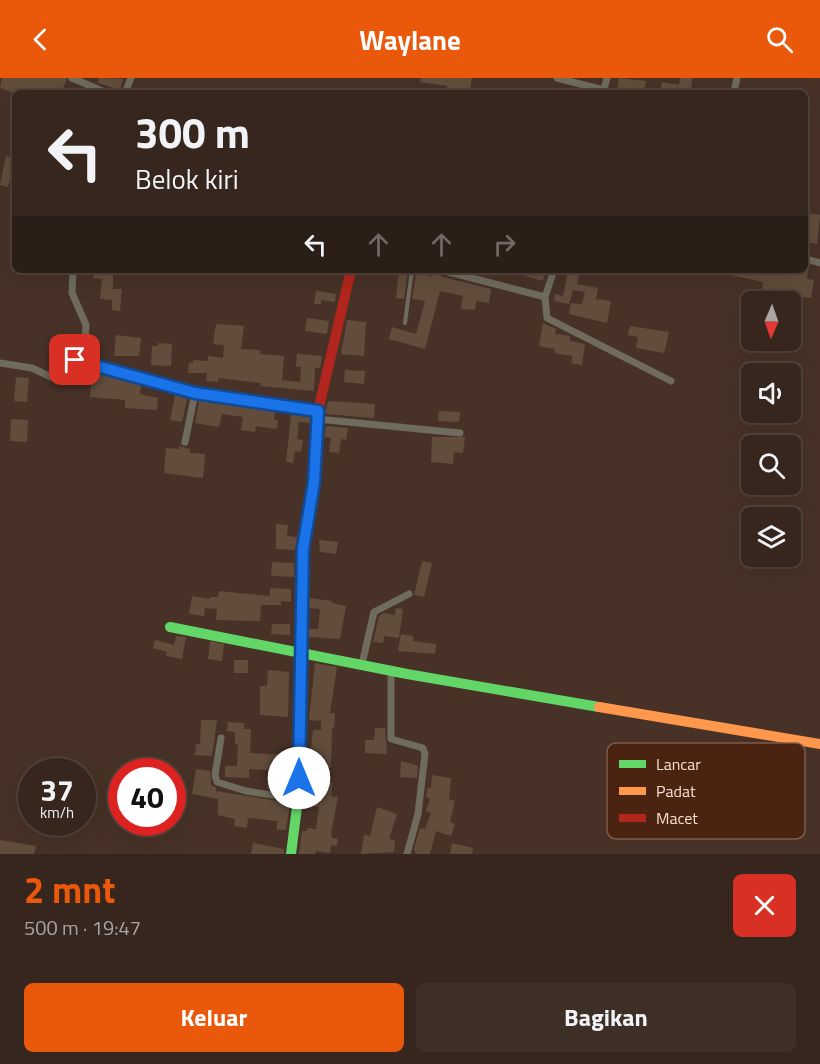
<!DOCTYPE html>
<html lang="id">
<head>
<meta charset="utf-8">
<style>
  :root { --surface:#36261d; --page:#3d2e26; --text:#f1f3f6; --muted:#aaa5a4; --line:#50433b; --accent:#ea580c }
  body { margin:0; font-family:"Titillium Web",sans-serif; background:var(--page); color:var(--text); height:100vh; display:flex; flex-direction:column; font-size:22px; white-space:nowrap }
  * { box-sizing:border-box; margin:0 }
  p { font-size:20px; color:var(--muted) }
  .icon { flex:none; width:33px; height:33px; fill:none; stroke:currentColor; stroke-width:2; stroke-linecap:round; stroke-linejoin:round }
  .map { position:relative; height:776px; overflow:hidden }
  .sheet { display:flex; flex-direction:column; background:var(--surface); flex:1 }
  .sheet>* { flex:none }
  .top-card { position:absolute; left:12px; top:12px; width:796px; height:183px; border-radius:9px; box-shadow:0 6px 24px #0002,0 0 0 2px var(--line); background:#36261d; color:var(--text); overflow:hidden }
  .needle { width:39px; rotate:182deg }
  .tools { position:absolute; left:741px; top:213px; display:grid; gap:12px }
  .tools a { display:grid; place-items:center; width:60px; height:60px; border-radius:9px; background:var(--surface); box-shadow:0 6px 24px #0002,0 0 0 2px var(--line); font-size:30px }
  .speed { position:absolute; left:18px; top:680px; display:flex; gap:12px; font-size:30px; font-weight:700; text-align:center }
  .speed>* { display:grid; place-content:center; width:78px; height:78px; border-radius:50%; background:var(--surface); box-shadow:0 6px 24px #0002,0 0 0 2px var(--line); line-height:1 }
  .speed small { font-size:15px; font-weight:400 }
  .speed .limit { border:9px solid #d22; background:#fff; color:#111 }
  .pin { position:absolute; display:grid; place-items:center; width:51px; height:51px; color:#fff; margin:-26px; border-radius:12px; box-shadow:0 3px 9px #0006 }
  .me { position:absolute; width:66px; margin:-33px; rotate:0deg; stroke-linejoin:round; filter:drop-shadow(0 0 4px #0008) }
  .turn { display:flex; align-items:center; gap:21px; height:126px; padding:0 24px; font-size:27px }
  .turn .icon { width:78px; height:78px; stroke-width:2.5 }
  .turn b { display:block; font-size:42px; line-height:51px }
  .lanes { display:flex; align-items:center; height:57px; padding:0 24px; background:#0003; justify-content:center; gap:30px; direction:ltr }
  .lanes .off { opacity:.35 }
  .round { display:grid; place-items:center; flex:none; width:63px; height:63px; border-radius:9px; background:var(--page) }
  .overview { display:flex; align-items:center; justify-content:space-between; height:102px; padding:0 24px }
  h1 { font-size:36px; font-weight:700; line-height:45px; color:var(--accent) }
  .cta { display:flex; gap:12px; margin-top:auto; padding:12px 24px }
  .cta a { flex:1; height:69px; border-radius:9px; background:var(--accent); color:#fff; font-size:24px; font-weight:700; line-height:69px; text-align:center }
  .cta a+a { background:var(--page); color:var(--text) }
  header { display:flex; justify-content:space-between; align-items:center; height:78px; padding:0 24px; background:var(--accent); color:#fff; font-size:27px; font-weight:700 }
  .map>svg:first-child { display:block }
  .building { fill:#624d3c }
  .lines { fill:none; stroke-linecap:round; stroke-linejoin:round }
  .lane { stroke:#6f6b5d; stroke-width:4 }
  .street { stroke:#6f6b5d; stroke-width:7 }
  .fast { stroke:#63d668; stroke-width:10 }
  .slow { stroke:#ff974d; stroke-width:10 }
  .jam { stroke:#b3261e; stroke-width:10 }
  .route-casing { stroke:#114b97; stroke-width:15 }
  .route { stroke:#1a73e8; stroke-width:10 }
  .key { fill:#4a2410; stroke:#7e5b4a; stroke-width:1.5 }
  .key-label { font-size:16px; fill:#f6dcd0 }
</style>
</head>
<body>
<header><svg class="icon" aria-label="back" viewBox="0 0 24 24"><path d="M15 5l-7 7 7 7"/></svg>Waylane<svg class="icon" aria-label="search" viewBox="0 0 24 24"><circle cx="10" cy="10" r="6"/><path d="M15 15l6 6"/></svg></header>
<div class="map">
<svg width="820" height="776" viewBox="0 0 820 776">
  <rect width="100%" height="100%" fill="#483227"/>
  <path class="building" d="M2 0H66L67 1 61 15H14L0 10Z
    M99 0 123 1 120 12 98 5Z
    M421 0H472L470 15H454L447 12V8L420 4Z
    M619 0 646 3 644 14 617 11Z
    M680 0H692L691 15H660L662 4 679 7Z
    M6 78 15 81 8 109 0 107Z
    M809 135 820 137 817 166 806 164Z
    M94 192H113V211H122L120 233 112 232V222L100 221 102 201 93 200Z
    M399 192H408L404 221 396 220Z
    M432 192 443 199 491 211 489 225 476 223 475 232 461 231 463 218 440 213 425 271 389 261 392 249 416 256 425 223 412 221 416 195 432 198Z
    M511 192H546L543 203 511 194Z
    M568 192H580L577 206 598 210 596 221 611 223 607 245 569 236 571 225 582 226 585 214 573 212 569 226 554 223 555 216 563 218Z
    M726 192H808L807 201 814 202 811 220 775 216 774 224H761L763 204 726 196Z
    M316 213 336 216 335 224 321 222V226H314Z
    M307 240 329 243 327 256 305 253Z
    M347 242 366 244 364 278 341 276Z
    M543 245 556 251 555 256 570 258V263L585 266 582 287 571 285 573 278 554 275 555 271 539 268Z
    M216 246 244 248 241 271 260 272V276L284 278 282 302 300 304 301 289H296L297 276 322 278 320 290H315L314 313 260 308 261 305 218 300V304L206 303 207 295H188L189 284 193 285V282L208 283V278L223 280 224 267 213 266Z
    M630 248 669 254 664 275 636 270 638 259 628 257Z
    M116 257 141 260 139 278H114Z
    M158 265 172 266 171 288 151 287 152 268H158Z
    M345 292 365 293 364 306 344 304Z
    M92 294 141 308 140 316 158 320 157 332 125 330V322L90 319Z
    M16 299 29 300 27 324 14 323Z
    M175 317 187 321 182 344 170 342Z
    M199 323 275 334 274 342H278L277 351 256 348 255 354 241 352 243 339 222 336 219 349 195 345Z
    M328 323 375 326 374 340 325 336Z
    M439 333 460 334 459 344 438 343Z
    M291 337 310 339V345L299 344 297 361 303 362 301 374 295 373 293 385 286 384Z
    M11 341 28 342 27 364 10 363Z
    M326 348 348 350 346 362 341 361 339 375 329 374 331 360 324 359Z
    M432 359H465L463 375 454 374 453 386 431 384Z
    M179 368 190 371V375L205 376 203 400 164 395 166 370 179 371Z
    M276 446 288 447 287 458 297 459 295 472 276 471Z
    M319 462 338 464 336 476 320 474Z
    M422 483 432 485 424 519 414 517Z
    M272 484 294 485V499L271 498Z
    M270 510 291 511V524L281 523V527H261L260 543 216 542 217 531 205 530 204 538 189 536 192 518 210 521V519H218L219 513 270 518Z
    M310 520 332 523V525L346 528 340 561 309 559V551H318L320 531 309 530Z
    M396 530 403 531 399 560 384 558 383 565 373 564 379 538 384 535 395 537Z
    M272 546H290V557L271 556Z
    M401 556 413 558V563L436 566 435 576 398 573Z
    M176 558 186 559 182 581 166 578 167 574 153 570 155 562 174 567Z
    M210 563 224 566 222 583 208 581Z
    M234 582H248V595H234Z
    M315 585 337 589 330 635H335L334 650H332L331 690 309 689 313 652H321V643L309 642Z
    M268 592 289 594 288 639 260 637V608H267Z
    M201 642H217L212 678 195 677 196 666H200Z
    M228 644 244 645V651H251L250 675 287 677 286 697H291V714L267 711 268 692 249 691V700L225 699V688H237L238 666H235V654L227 653Z
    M375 650H385L387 676 365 675V662H374Z
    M401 683 418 688 417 700 400 699Z
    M196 691 210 693 211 707 216 710V713L290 725 286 752H277V743L248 740 247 750 234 748 235 741 218 737V721L192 716Z
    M432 697 451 700 449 721 455 723 450 744 455 746 451 758 436 753 430 776H416L414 771 420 750 425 751 431 735 426 733 430 721 426 719 428 709 431 710Z
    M310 702 333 704 331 718 338 719 331 756 332 760 338 761 337 768 331 767 330 775 316 773 315 776H299L302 753H307V750L316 751 319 729 308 728Z
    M377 729 397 736 389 761 395 762 394 774 361 776 364 757 370 758Z
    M0 762 36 768 34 776H0Z
    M253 765 284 771V776H251Z
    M452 765 473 770 472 776H450Z"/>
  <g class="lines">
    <path class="lane" d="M405 245 412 192"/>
    <path class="street" d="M72 0 107 15
      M557 0 604 12
      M735 9 737 0
      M125 15 131 0
      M603 15 607 0
      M806 181 820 185
      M441 192 545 219
      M554 192 545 219 547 240 671 303
      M0 285 32 290 51 299C73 294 86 268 86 247L72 215 73 192
      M317 341 460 355
      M185 364 195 315
      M362 586 374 534 409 516
      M391 593V661L423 670 425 676 418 736 407 776
      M221 660 215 697 217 704 246 713 298 721"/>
    <path class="fast" d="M75 282 195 315 318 333
      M170 549 407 596 599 629
      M291 776 298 721 302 508"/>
    <path class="slow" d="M599 629 820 666"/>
    <path class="jam" d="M302 508 303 471 314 404 318 333 351 192"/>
  </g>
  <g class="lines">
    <g class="route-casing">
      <path id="route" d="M75 282 195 315 318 333 314 404 303 471 299 700"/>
    </g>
    <use href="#route" class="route"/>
  </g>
  <rect x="607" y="665" width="198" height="96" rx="9" class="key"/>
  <rect x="619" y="682" width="27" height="8" fill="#63d668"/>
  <rect x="619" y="709" width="27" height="8" fill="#ff974d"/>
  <rect x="619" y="736" width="27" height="8" fill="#b3261e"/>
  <g class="key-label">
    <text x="656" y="692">Lancar</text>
    <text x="656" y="719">Padat</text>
    <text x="656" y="746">Macet</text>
  </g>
</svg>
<div class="tools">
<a><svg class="needle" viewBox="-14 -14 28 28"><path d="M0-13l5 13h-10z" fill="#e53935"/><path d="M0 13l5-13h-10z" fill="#aaa5a4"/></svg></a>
<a><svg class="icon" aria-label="sound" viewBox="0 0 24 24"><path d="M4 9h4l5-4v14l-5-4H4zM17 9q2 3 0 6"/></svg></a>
<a><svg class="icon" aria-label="search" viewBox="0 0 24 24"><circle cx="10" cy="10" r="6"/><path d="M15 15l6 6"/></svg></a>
<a><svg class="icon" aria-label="layers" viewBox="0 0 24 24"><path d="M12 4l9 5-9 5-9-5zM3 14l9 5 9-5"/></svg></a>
</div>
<div class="speed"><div>37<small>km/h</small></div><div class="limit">40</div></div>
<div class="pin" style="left:75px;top:282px;background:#d93025"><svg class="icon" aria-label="arrive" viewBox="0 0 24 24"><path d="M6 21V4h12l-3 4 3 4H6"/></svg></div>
<svg class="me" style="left:299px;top:700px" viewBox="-20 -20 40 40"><circle r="19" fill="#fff"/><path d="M0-13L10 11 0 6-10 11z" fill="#1a73e8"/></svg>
<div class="top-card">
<div class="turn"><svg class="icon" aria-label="left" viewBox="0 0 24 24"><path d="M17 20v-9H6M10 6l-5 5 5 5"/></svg><div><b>300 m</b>Belok kiri</div></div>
<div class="lanes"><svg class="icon" aria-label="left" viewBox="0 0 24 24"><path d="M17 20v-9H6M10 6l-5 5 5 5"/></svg><svg class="icon off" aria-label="ahead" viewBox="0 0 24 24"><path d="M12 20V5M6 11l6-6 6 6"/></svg><svg class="icon off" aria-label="ahead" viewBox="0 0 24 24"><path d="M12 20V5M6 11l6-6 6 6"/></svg><svg class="icon off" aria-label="right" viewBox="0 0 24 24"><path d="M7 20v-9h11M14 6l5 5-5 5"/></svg></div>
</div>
</div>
<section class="sheet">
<div class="overview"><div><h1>2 mnt</h1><p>500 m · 19:47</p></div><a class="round" style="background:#d93025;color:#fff"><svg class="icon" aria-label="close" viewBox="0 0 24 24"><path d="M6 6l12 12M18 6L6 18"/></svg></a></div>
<div class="cta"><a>Keluar</a><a>Bagikan</a></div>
</section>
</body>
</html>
